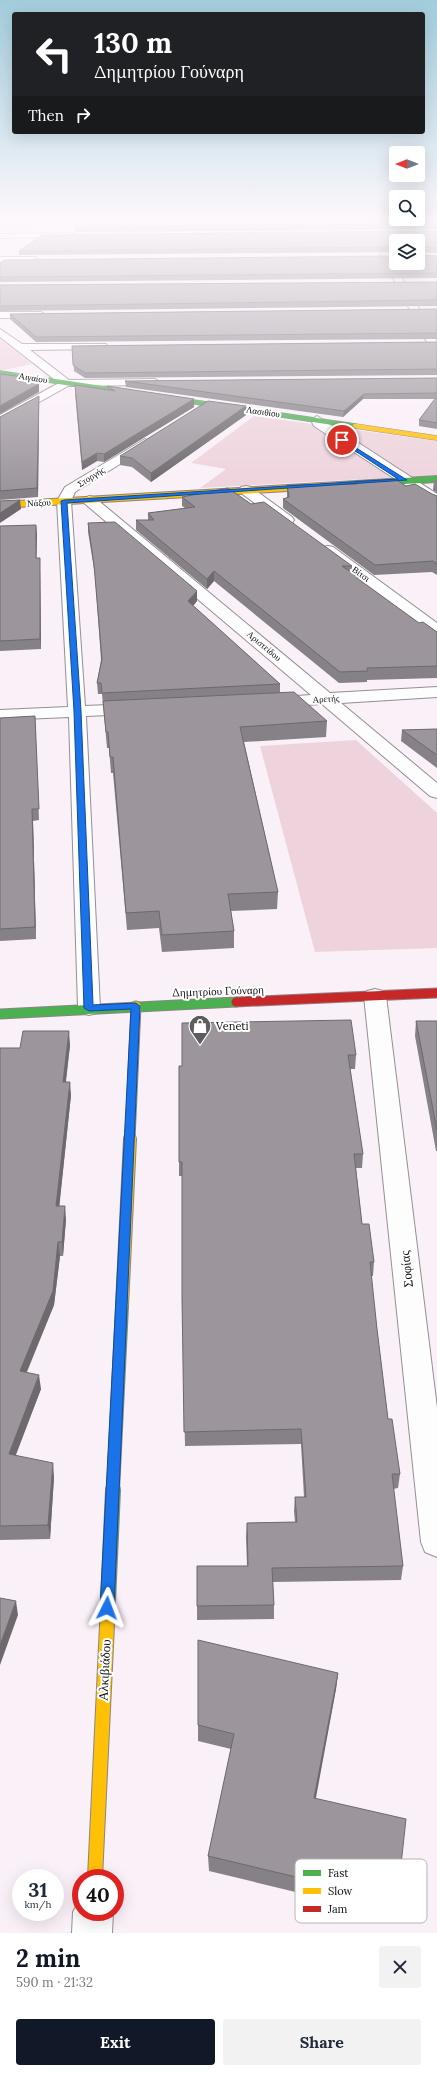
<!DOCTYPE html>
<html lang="en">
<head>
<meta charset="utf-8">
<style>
  :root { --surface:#fff; --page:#f2f2f3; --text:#1f2937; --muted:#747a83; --accent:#111827 }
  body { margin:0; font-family:Lora,serif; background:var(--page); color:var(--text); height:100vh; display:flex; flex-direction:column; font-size:15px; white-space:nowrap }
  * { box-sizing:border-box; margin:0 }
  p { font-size:13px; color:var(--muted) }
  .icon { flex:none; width:22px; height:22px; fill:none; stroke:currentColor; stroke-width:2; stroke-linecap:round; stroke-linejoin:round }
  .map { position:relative; height:1933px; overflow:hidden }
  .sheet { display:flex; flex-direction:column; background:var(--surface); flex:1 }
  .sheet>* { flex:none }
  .guide { position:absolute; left:12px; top:12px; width:413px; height:122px; border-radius:4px; box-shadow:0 4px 16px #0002; background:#202124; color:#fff; overflow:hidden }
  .needle { width:26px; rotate:270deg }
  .controls { position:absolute; left:389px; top:146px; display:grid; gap:8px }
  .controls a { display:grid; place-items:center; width:36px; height:36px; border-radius:4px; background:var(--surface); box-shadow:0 4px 16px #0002; font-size:20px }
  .speed { position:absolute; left:12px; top:1869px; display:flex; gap:8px; font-size:20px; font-weight:700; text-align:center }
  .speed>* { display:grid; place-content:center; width:52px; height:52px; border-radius:50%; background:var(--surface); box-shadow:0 4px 16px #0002; line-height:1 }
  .speed small { font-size:10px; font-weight:400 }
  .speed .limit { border:6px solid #d22; background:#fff; color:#111 }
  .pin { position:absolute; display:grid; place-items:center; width:34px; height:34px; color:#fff; margin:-17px; border:2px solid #fff; border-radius:50%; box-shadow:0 1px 4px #0007 }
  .me { position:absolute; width:44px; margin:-22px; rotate:3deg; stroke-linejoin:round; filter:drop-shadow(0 0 3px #0008) }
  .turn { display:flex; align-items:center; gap:14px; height:84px; padding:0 16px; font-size:18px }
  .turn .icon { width:52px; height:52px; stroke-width:2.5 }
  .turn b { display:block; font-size:28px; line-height:34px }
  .then { display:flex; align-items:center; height:38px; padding:0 16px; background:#0003; gap:8px; font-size:15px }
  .round { display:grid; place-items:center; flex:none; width:42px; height:42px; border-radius:4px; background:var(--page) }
  .overview { display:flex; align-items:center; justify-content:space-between; height:68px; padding:0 16px }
  h1 { font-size:24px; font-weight:700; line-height:30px; color:var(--accent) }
  .primary-button { display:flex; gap:8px; margin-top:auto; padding:8px 16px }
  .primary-button a { flex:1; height:46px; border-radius:4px; background:var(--accent); color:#fff; font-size:16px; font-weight:700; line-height:46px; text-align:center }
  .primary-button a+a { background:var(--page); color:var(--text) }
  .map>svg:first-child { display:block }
  .green { fill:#eed3dc }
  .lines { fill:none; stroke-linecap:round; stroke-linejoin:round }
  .street-casing { stroke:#938f92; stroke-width:2 }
  .fast-far4-casing { stroke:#8a8589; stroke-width:5.5 }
  .fast-far3-casing { stroke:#8a8589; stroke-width:8 }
  .fast-far2-casing { stroke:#8a8589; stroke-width:11 }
  .fast-far1-casing { stroke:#8a8589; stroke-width:14 }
  .fast-casing { stroke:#8a8589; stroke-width:16 }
  .slow-far4-casing { stroke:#8a8589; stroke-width:5.5 }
  .slow-far3-casing { stroke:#8a8589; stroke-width:8 }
  .slow-far2-casing { stroke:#8a8589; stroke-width:11 }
  .slow-far1-casing { stroke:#8a8589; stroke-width:14 }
  .slow-casing { stroke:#8a8589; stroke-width:16 }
  .jam-casing { stroke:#8a8589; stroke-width:11 }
  .street { fill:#fefdfe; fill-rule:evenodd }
  .fast-far4 { stroke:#4caf50; stroke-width:4.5 }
  .fast-far3 { stroke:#4caf50; stroke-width:6 }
  .fast-far2 { stroke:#4caf50; stroke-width:9 }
  .fast-far1 { stroke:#4caf50; stroke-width:12 }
  .fast { stroke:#4caf50; stroke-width:14 }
  .slow-far4 { stroke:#ffc107; stroke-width:4.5 }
  .slow-far3 { stroke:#ffc107; stroke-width:6 }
  .slow-far2 { stroke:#ffc107; stroke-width:9 }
  .slow-far1 { stroke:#ffc107; stroke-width:12 }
  .slow { stroke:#ffc107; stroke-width:14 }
  .jam { stroke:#c62828; stroke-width:9 }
  .wall { fill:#868186 }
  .shaded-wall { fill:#6d696d }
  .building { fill:#9c969c; stroke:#6d696d }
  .route { fill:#1a73e8; stroke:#114b97 }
  .labels { text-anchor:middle; stroke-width:4; stroke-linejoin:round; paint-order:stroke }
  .far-street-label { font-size:9px; fill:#0c0c0c; stroke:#fff }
  .street-label { font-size:11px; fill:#0c0c0c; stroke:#fff }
  .poi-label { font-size:11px; fill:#0c0c0c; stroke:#fff; text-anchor:start }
  .near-street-label { font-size:13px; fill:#0c0c0c; stroke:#fff }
  .key { fill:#fff; stroke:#b6b6b6; stroke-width:1 }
  .key-label { font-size:11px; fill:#0c0c0c }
</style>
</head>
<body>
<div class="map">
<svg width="437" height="1933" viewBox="0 0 437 1933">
  <rect width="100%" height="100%" fill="#faf0f8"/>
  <path class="green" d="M0 218H42L24 233 0 228Z
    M0 339 32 364 0 371Z
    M254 416 437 441V475L200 488 226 469 191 463Z
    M356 740 437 813V948L315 952 260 746Z"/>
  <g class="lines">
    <g class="street-casing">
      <path id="street" d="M366 218H374L390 256 437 342V355L432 352 382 256Z
        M72 233 76 235 75 237 0 238V234Z
        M0 257H35L39 260 35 263H0Z
        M0 312H41L46 315 41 318H0Z
        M0 329 22 344H106L107 346 106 348 102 349 30 350 69 380 155 379 160 382 155 385 68 386 0 424V415L59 383 0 337Z
        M317 416 437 494V504L432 503 314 426 311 420Z
        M145 439 151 443 149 446 75 492 71 501 85 706 133 704 139 705 142 709 139 713 133 714 86 716 100 1008 97 1013 89 1015 81 1013 78 1008 69 717 0 720V710L68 707 57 501 65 487Z
        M246 486 251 487 292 517 294 520 292 523H282L241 493 239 490 241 487Z
        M89 496 94 497 330 693 437 687V697L341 703 437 783V798L430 796 322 704 273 707 267 706 264 702 267 698 311 695 84 503 82 500Z
        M328 546 333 547 437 623V635L431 633 323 553 321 550 323 547Z
        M375 989 383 991 386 996 437 1408V1557L425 1552 421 1542 364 996 367 991Z
        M81 1897V1912H113L112 1933H72L73 1912Z"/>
    </g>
    <g class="fast-far4-casing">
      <path id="fast-far4" d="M0 373 355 426"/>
    </g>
    <g class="fast-far3-casing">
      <path id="fast-far3" d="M339 485 437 479"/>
    </g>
    <g class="fast-far2-casing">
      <path id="fast-far2" d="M0 1014 236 1002"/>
    </g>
    <g class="fast-far1-casing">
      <path id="fast-far1" d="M113 1491 122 1306"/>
    </g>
    <g class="fast-casing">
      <path id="fast" d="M107 1625 113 1490"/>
    </g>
    <g class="slow-far4-casing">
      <path id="slow-far4" d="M355 426 437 438"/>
    </g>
    <g class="slow-far3-casing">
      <path id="slow-far3" d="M0 505 339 485"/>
    </g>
    <g class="slow-far2-casing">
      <path id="slow-far2" d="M130 1140 136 1006"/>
    </g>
    <g class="slow-far1-casing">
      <path id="slow-far1" d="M122 1306 130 1139"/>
    </g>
    <g class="slow-casing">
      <path id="slow" d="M95 1878 107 1625"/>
    </g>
    <g class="jam-casing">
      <path id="jam" d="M236 1002 437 993"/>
    </g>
    <use href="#street" class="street"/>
    <use href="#fast-far4" class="fast-far4"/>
    <use href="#fast-far3" class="fast-far3"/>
    <use href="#fast-far2" class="fast-far2"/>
    <use href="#fast-far1" class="fast-far1"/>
    <use href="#fast" class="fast"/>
    <use href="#slow-far4" class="slow-far4"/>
    <use href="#slow-far3" class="slow-far3"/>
    <use href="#slow-far2" class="slow-far2"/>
    <use href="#slow-far1" class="slow-far1"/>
    <use href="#slow" class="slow"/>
    <use href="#jam" class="jam"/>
  </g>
  <path class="wall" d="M437 218V229L76 232 75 227 85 220Z
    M437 231V253L418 252 396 241V252L19 255V251Z
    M437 256V278L0 282V263Z
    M437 282V306L0 311V285Z
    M437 309V339L36 342 10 319V314Z
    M437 342V375L85 378 74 371 72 346Z
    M437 378V429L419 426V420L435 399H363L343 417 126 387 125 381Z
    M107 386 194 399V407L104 462 97 461 82 470 75 393 108 390Z
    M39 404 38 497 0 500V417Z
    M246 406V415L151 482 132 467 120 465V456Z
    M434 480H437V493L433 490Z
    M355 481 406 486 432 494 437 496V575L432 572 374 575 283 508V499L287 498V485L355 484Z
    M182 497 251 504 352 566V573L359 580 419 623 437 632V678L367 680V682L339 683 214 581 207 589 136 530V520H148V513L185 508 182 506Z
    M88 523 197 601 193 606 280 684V692L327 721 326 737 244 742 278 892 277 909 231 911 234 931V948L162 952 159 928 127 930 113 773H111L109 748H107L103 704 102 694H98L97 683 101 660 95 575 88 532Z
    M0 526 37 534 36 558H40V568L41 649 0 651Z
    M35 716 39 820 33 821 36 939 0 941V718Z
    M437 729V768L401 741 402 730Z
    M416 1021H437V1151H436L415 1036Z
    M182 1023 356 1055 355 1069H350L363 1154 362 1168H356L362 1224 374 1262 373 1276H371L377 1329 388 1419 400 1474 398 1488 393 1489 403 1566 401 1580 273 1582 274 1605V1619L197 1620V1566H247L246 1537 247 1523 295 1522 294 1511 295 1497H304L301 1444 185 1446 182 1298V1176H179V1162L182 1066Z
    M70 1045 66 1082 71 1095 59 1206 66 1219 63 1256H60L54 1305 27 1372 41 1389 15 1455 54 1477 50 1539 0 1540V1048H20Z
    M338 1673 336 1689 315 1799 397 1901 395 1916 209 1871 208 1856 231 1749 198 1741V1725Z"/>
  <path class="shaded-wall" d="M39 379V392L0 414V406Z
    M364 394 363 399 343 417 344 411Z
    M39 396V404L38 497 37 488Z
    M194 399V407L104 462V454Z
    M246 406V415L151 482V473Z
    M97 453V461L82 470V462Z
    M20 500 21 509 0 523V513Z
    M36 525 37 534 36 568Z
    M40 558V568L41 649 40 639Z
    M214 571V581L207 589V579Z
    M197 591V601L188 612V601Z
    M32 809 33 821 36 939 35 927Z
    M69 1031 70 1045 64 1095 63 1082Z
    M70 1082 71 1095 58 1219 56 1206Z
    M65 1206 66 1219 63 1256 62 1242Z
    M58 1242 60 1256 54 1305 21 1385 20 1371Z
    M39 1375 41 1389 11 1468 9 1454Z
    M53 1463 54 1477 50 1539 48 1525Z
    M16 1601 18 1615 0 1665V1645Z
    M338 1673 336 1689 313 1814 314 1798Z"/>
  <path class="building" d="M85 218H396V219L437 218V224L75 227 77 220H85Z
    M437 231V248L418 247V250V241H396V247L19 251 43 235Z
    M418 255 437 256V273L0 277V263L5 260 396 256V263H418Z
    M437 282V300L0 306V285Z
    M437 309V333L36 337 10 314Z
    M437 342V369L85 373 73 365 72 346Z
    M0 374 39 379V384L0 406Z
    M437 378V393L364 394 344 411 125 381Z
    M75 385 115 391 107 386 194 399 104 454 97 453 82 462Z
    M39 396 37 488 0 491V417Z
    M437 396V423L419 420Z
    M208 401 246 406 151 473 132 458 120 456Z
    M395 479 406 486 415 484 432 494 437 496V564L433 561 375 565 283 499 289 497 287 485 357 484 355 481Z
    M228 488 251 504 264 502 352 566H342L359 578H357L419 623 423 622 437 632V666L367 668 368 671 340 672 214 571 207 579 136 520H154L148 513 195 507 182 497Z
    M20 500 0 513V501Z
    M115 522 197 591 188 601 280 684 102 693 101 683H97L102 659 94 565 88 523Z
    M36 525V558H40V639L0 641V526Z
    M294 692 327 721 240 727 278 892 228 894 234 931 162 935 159 911 126 913 113 757H110L108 732H106L103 701Z
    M35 716 39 809H32L35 927 0 929V718Z
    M437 729V755L402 730Z
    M351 1020 356 1055H348L363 1154H354L362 1224H369L374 1262H370L377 1329 388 1419H392L400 1474H392L403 1566 272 1568 274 1605 197 1606V1566H248L247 1523 297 1522 295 1497H306L301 1429 184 1432 182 1298V1162H179V1066H182V1023Z
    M416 1021H437V1130Z
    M23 1031H69L63 1082H70L56 1206H65L62 1242H58L53 1291 20 1371 39 1375 9 1454 53 1463 48 1525 0 1526V1048H20Z
    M0 1598 16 1601 0 1645Z
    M198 1640 338 1673 314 1798 406 1819 397 1901 208 1856 234 1734 198 1725Z"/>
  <linearGradient id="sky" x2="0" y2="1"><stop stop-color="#a2ccdc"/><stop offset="0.45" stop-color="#fdf8fc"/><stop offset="1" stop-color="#fdf8fc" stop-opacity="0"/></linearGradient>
  <rect width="437" height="489" fill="url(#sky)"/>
  <path class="route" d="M342 439 407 480 67 503 81 711 93 1005 136 1003 140 1006 114 1608 112 1613 107 1615 102 1613 100 1608 131 1009 89 1011 84 1008 74 711 61 501 64 500 398 479 340 441Z"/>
  <defs>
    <g id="shop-pin" transform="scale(1.15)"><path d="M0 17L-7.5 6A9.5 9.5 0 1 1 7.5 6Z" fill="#5f5c5f" stroke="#fff"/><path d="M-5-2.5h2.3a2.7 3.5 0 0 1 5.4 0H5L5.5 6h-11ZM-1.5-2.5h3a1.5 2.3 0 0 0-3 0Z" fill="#fff"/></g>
  </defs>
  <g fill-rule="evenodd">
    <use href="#shop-pin" x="200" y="1026"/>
  </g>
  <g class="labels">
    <g class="far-street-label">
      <text transform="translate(33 378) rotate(9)" y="3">Αιγαίου</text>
      <text transform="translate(263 412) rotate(8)" y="3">Λασιθίου</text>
      <text transform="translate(91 477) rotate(-32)" y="3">Στοργής</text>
      <text transform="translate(39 503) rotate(-3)" y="3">Νάξου</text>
      <text transform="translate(361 574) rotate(36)" y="3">Βίτσι</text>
      <text transform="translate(264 646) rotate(40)" y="3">Αριστείδου</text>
      <text transform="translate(326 699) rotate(-3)" y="3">Αρετής</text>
    </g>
    <g class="street-label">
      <text transform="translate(218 991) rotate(-2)" y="4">Δημητρίου Γούναρη</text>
    </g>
    <g class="poi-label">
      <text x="216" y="1030">Veneti</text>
    </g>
    <g class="near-street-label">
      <text transform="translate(406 1269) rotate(-96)" y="5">Σοφίας</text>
      <text transform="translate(104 1670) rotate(-87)" y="5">Αλκιβιάδου</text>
    </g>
  </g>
  <rect x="295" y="1859" width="132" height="64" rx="6" class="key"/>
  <rect x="303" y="1870" width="18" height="6" fill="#4caf50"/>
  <rect x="303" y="1888" width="18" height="6" fill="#ffc107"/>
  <rect x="303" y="1906" width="18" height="6" fill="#c62828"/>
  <g class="key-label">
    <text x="328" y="1877">Fast</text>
    <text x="328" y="1895">Slow</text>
    <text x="328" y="1913">Jam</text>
  </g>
</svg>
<div class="controls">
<a><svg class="needle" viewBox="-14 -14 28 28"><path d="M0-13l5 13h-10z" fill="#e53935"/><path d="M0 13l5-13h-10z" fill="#747a83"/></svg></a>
<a><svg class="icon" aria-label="search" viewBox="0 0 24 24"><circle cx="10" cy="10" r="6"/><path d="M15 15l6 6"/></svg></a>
<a><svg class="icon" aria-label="layers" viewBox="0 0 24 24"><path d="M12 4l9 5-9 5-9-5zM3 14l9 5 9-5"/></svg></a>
</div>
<div class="speed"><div>31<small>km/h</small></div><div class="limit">40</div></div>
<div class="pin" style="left:342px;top:440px;background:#d93025"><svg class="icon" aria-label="arrive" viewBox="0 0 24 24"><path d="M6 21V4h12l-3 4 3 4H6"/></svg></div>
<svg class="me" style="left:107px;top:1608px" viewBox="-20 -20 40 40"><path d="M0-17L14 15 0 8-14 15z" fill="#1a73e8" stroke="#fff" stroke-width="4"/></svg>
<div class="guide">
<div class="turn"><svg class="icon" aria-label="left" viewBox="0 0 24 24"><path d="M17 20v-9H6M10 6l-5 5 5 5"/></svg><div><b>130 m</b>Δημητρίου Γούναρη</div></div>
<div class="then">Then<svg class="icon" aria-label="right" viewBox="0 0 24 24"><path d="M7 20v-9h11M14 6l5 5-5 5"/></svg></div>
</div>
</div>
<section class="sheet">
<div class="overview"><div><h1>2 min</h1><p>590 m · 21:32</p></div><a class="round"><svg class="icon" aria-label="close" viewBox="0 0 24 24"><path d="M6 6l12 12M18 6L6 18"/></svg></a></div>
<div class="primary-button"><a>Exit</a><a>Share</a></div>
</section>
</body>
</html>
